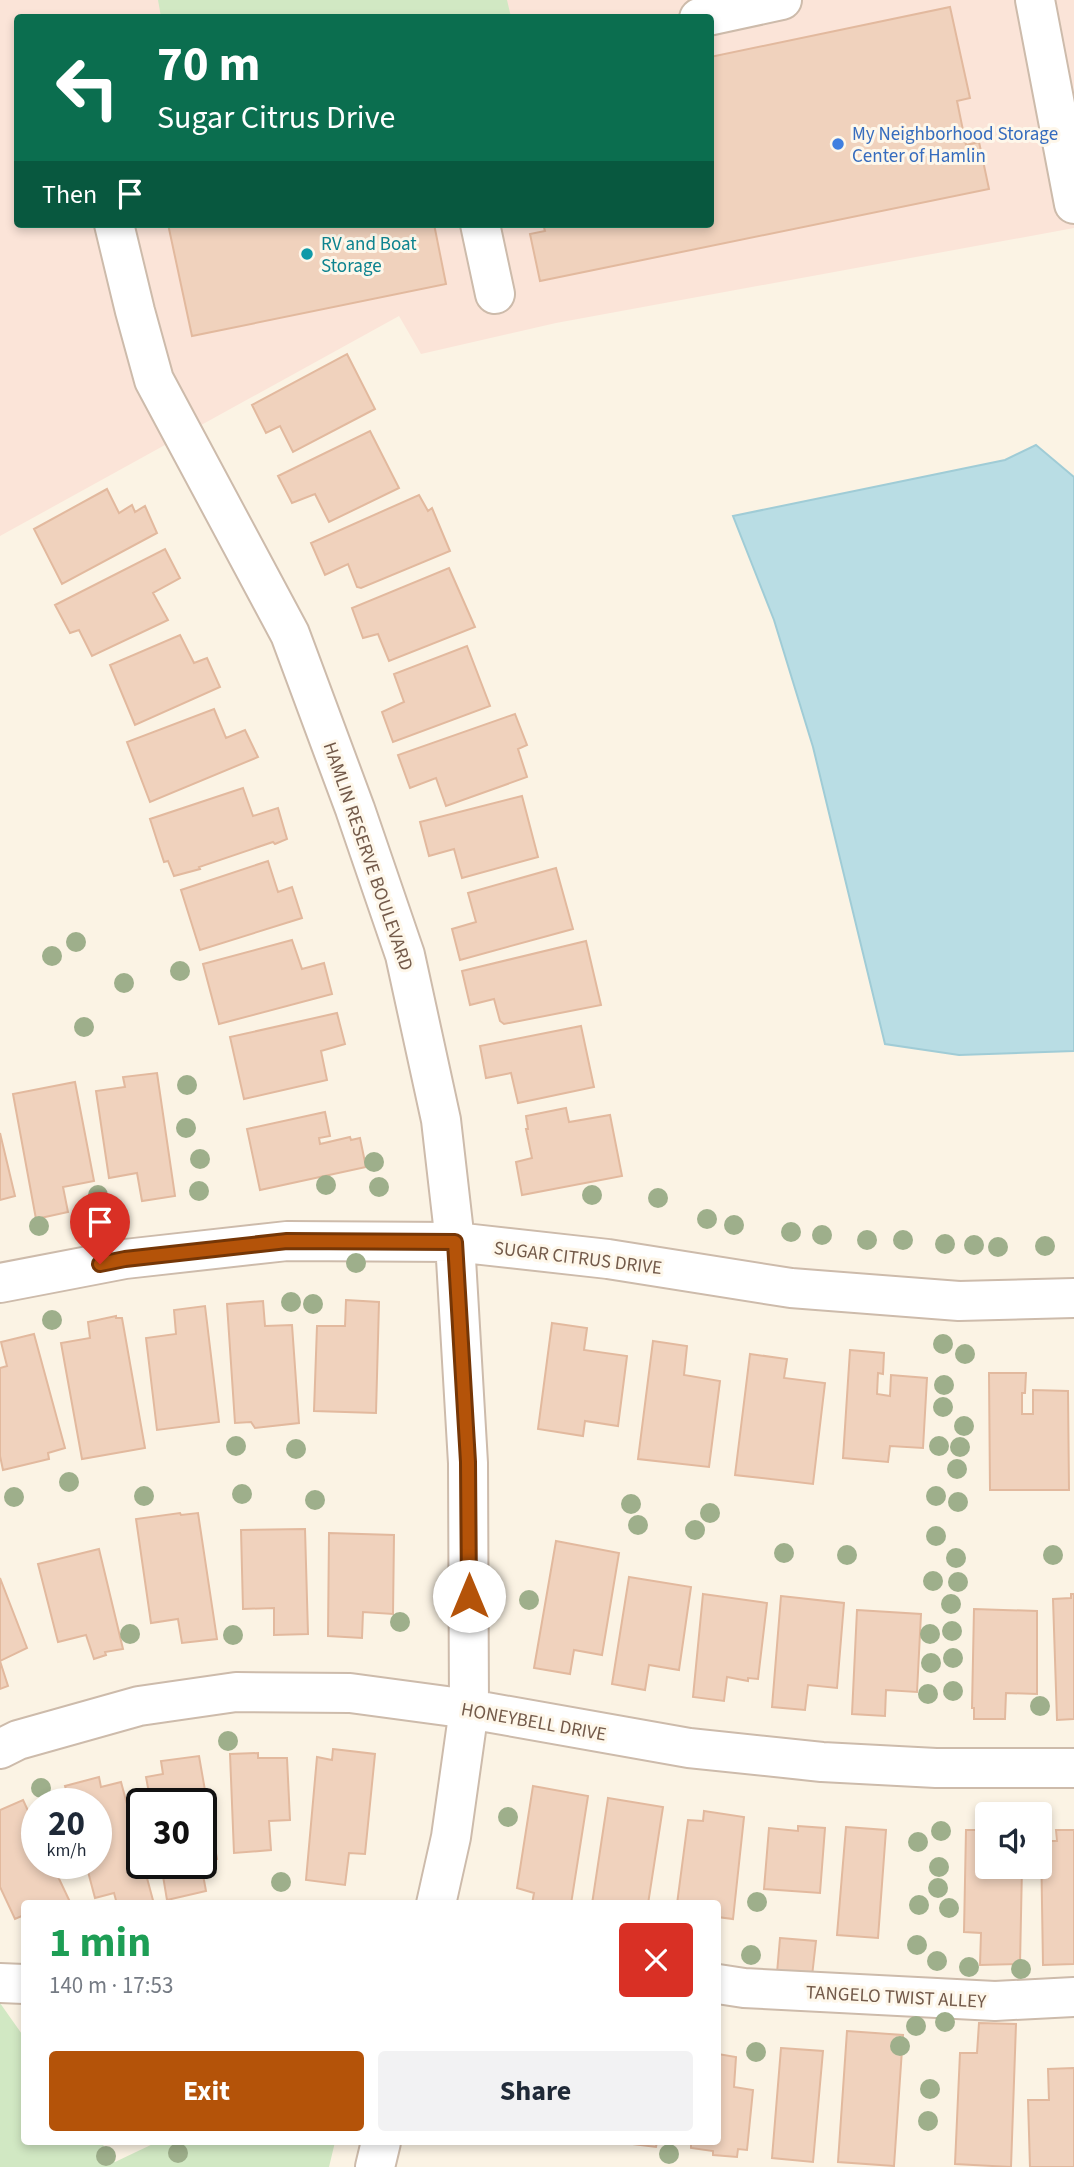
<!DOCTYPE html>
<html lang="en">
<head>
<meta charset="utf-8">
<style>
  :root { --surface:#fff; --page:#f2f2f3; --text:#1f2937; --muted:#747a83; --accent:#b45309 }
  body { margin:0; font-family:"Source Sans 3",sans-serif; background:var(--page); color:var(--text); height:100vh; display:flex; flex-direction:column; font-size:26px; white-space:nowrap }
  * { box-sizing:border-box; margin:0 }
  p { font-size:23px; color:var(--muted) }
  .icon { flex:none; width:38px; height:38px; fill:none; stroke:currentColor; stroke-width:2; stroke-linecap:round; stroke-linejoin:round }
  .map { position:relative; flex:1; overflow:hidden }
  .drawer { position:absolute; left:21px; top:1900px; width:700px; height:245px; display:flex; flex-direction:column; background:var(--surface); border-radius:7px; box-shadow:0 4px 10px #0003 }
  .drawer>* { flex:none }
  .guide { position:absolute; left:14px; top:14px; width:700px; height:214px; border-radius:7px; box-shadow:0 4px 10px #0003; background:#0b6e4f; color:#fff; overflow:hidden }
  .buttons { position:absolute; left:975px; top:1802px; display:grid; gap:14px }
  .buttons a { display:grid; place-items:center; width:77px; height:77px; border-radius:7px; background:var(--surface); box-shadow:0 4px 10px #0003; font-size:35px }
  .speed { position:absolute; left:21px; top:1788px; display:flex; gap:14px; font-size:35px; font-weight:700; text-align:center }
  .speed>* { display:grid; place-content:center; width:91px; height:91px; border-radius:50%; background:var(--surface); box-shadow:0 4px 10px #0003; line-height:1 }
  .speed small { font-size:18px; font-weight:400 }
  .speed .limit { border:4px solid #111; border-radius:10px; background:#fff; color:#111 }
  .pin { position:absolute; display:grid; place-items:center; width:60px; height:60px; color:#fff; margin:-72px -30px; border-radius:50% 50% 50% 0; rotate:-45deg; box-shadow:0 0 7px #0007 }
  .pin .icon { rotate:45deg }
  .me { position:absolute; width:77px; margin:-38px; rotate:0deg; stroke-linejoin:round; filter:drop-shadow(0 0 5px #0008) }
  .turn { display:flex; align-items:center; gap:24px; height:147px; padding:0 28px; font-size:32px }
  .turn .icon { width:91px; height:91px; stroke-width:2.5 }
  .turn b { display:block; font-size:49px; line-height:60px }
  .then { display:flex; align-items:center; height:66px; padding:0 28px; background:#0003; gap:14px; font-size:26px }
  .round { display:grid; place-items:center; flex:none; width:74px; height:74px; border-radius:7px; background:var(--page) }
  .summary { display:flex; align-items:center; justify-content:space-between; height:119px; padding:0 28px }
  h1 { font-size:42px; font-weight:700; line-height:52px; color:#1e9e55 }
  .button { display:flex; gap:14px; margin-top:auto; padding:14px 28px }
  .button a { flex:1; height:80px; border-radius:7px; background:var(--accent); color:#fff; font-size:28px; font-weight:700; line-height:80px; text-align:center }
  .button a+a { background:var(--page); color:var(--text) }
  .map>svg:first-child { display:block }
  .commercial { fill:#fbe4d8; fill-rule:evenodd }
  .green { fill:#d1e8c3 }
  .water { fill:#b9dde4; stroke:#a0ccd6; stroke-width:2 }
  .building { fill:#f0d2bd; stroke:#e2b99e; stroke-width:2 }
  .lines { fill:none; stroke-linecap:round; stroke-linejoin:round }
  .minor-casing { stroke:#cdbbab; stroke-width:42 }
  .minor { stroke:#fff; stroke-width:38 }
  .tree { fill:#9eaf8b }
  .route-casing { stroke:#753606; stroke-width:18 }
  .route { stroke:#b45309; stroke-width:12 }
  .shop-dot { fill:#3f7fe0; stroke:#fef7ea; stroke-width:2.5 }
  .culture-dot { fill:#0f9aa8; stroke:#fef7ea; stroke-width:2.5 }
  .labels { text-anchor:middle; stroke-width:6; stroke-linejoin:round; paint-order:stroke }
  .shop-label { font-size:19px; fill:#366cbe; stroke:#fef7ea; text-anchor:start }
  .culture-label { font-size:19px; fill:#0d838f; stroke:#fef7ea; text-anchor:start }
  .street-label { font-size:19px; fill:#735a4a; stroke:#fef7ea }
</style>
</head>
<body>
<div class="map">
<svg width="1074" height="2167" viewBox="0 0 1074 2167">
  <rect width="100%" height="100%" fill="#fbf3e4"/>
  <path class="commercial" d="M0 0H1074V228L556 323 421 354 399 316 0 536ZM18 18H710V224H18Z"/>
  <path class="green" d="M158 0H507L511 17H161Z
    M0 2003 24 2037V2142H101L115 2162 157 2142H335L329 2167H0Z"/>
  <path class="water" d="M1036 445 1074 477V1051L959 1055 885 1044 813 747 774 620 733 516 1005 460Z"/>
  <path class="building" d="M950 7 970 98 957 101 966 145 979 142 989 189 540 281 530 234 545 231 543 224H710V57Z
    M168 224H434L446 284 192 336Z
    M347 354 375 409 293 452 280 426 266 433 252 405Z
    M370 431 399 488 329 522 315 494 292 503 278 476Z
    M107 489 119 513 132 505 135 512 145 506 157 533 62 584 34 529Z
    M419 495 428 511 432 508 450 551 361 588 357 587 348 564 325 575 311 543Z
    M165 549 180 578 153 593 168 620 92 656 79 630 70 633 55 605Z
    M449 568 475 627 389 661 378 634 363 638 352 608Z
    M180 635 194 663 207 658 220 687 135 725 110 665Z
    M467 646 490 706 393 742 382 712 404 702 394 674Z
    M214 709 226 738 245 730 258 757 150 802 127 742Z
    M515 714 527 745 518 749 527 777 446 806 436 778 410 788 398 755Z
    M243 788 253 816 278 808 287 839 275 844 273 842 199 867 200 869 174 876 168 861 164 862 150 819Z
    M522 796 538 857 462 878 454 849 429 856 420 822Z
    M268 861 278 892 292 887 302 918 200 950 181 890Z
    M556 868 573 929 460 960 452 929 476 922 468 893Z
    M292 940 302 969 324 963 332 994 219 1024 203 964Z
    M586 941 601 1005 504 1024 500 1021 494 999 470 1005 462 971Z
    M337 1013 345 1044 321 1051 327 1080 244 1099 230 1037Z
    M581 1026 594 1087 518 1103 511 1073 486 1078 480 1046Z
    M157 1073 175 1196 142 1201 137 1173 109 1178 96 1091 125 1087 123 1077Z
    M75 1082 94 1181 63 1187 68 1212 36 1219 13 1094Z
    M566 1108 569 1122 610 1115 622 1176 522 1195 516 1162 532 1158 526 1129H528L526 1116Z
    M325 1112 330 1136 319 1138 320 1144 350 1137 351 1140 360 1138 366 1167 260 1190 247 1129Z
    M0 1133 15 1196 0 1200Z
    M346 1300 379 1302 376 1413 314 1411 317 1326H345Z
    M263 1301 265 1326 292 1325 299 1423 255 1428 251 1422 235 1423 227 1304Z
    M205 1306 219 1422 157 1430 146 1338 176 1334 174 1310Z
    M116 1316V1318H122L145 1448 82 1459 61 1343 90 1338 88 1322Z
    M552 1323 587 1328 584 1350 627 1356 618 1426 585 1421 583 1436 538 1429Z
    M34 1334 65 1448 48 1453 49 1459 3 1470 0 1456V1368L7 1366 1 1342Z
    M653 1341 687 1346 684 1375 720 1381 709 1467 638 1459Z
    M850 1350 884 1353 883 1374 878 1373 877 1394 890 1396 891 1375 927 1378 923 1448 890 1446 888 1462 843 1458Z
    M750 1354 787 1359 784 1378 825 1383 813 1484 735 1475Z
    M989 1373H1026L1025 1393H1022V1414H1033V1390L1068 1391 1069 1490H990Z
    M180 1513 181 1515 198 1513 217 1639 182 1643 178 1619 151 1623 136 1519Z
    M305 1529 308 1634 274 1635V1608L243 1609 241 1530Z
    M329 1533 394 1535 393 1614 363 1612 362 1638 328 1636Z
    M556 1541 619 1553 602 1655 574 1650 570 1674 534 1668Z
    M99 1549 123 1649 105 1652 106 1655 94 1659 86 1635 58 1642 38 1564Z
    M629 1577 691 1587 679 1670 649 1665 645 1690 612 1684Z
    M0 1578 27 1648 0 1661Z
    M703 1594 767 1603 758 1679 748 1678V1681L727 1677 724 1701 693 1697Z
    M1071 1594H1074V1719L1057 1720 1053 1599 1071 1598Z
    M781 1596 844 1603 837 1688 808 1685 805 1710 772 1707Z
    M974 1609 1037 1611V1694L1006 1693 1005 1719H974V1708H972Z
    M857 1610 921 1614 917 1692 886 1690 885 1716 852 1714Z
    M0 1661 8 1686 0 1689Z
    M333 1749 375 1754 365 1854 349 1853 345 1885 306 1880 317 1757 332 1760Z
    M258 1753V1758H287L290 1820 269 1821 271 1850 234 1853 230 1754Z
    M199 1756 217 1859 201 1863V1804H151L146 1777 163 1774 161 1761Z
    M99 1777 101 1787 121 1782 154 1904H117L114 1893 95 1898 86 1864H96V1804H70L65 1786Z
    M533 1786 588 1796 571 1904H532L534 1893 517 1888Z
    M608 1798 663 1807 648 1904H592Z
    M23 1800 37 1830V1864H52L71 1904H24V1915L15 1919 0 1887V1810Z
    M704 1811 744 1817 733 1919 718 1917V1904H677L688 1820 703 1821Z
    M798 1826 825 1828 820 1893 764 1889 769 1828 798 1831Z
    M846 1827 886 1830 878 1938 837 1935Z
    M966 1830H987V1867H1022L1020 1964 980 1965 981 1933 964 1932Z
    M1056 1830H1074V1964L1043 1965 1041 1841H1057Z
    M161 1864H201L206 1891 167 1900Z
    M780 1938 816 1941 812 1976 777 1973Z
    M979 2023 1016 2024 1011 2167 955 2164 960 2053H977Z
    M847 2031 903 2035 894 2166 838 2162Z
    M781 2048 823 2051 813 2162 772 2158Z
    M718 2054 736 2057 734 2087 753 2090 747 2150 738 2149 737 2157 713 2155V2151L691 2148V2142H718Z
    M1074 2068V2167H1030L1028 2100H1049L1048 2069Z
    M616 2142H657L656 2147Z"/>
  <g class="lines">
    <g class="minor-casing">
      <path id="minor" d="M1035 0 1074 204
        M699 18 782 0
        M114 224 135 311 154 380 290 634 355 809 405 955 441 1120 455 1242 468 1463 469 1709 451 1837 436 1904
        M480 224 495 294
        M0 1283 125 1259 287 1241 455 1242 608 1259 791 1288 959 1301 1074 1298
        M0 1749 18 1740 139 1706 236 1692 350 1693 469 1709 689 1748 822 1762 936 1768H1074
        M0 1983 24 1984
        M718 1984 744 1988 995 2001 1074 1997
        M375 2167 381 2142"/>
    </g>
    <use href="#minor" class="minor"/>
  </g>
  <g class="tree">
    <circle cx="76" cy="942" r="10"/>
    <circle cx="52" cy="956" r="10"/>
    <circle cx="180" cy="971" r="10"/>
    <circle cx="124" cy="983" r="10"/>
    <circle cx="84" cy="1027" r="10"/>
    <circle cx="187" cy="1085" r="10"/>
    <circle cx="186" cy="1128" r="10"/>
    <circle cx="200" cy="1159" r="10"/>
    <circle cx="374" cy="1162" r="10"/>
    <circle cx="326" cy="1185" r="10"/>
    <circle cx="379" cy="1187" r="10"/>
    <circle cx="199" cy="1191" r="10"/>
    <circle cx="98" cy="1195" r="10"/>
    <circle cx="592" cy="1195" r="10"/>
    <circle cx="658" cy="1198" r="10"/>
    <circle cx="707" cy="1219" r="10"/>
    <circle cx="734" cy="1225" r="10"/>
    <circle cx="39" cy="1226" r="10"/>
    <circle cx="791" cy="1232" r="10"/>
    <circle cx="822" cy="1235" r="10"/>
    <circle cx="867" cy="1240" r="10"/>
    <circle cx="903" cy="1240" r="10"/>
    <circle cx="945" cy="1244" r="10"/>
    <circle cx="974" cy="1245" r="10"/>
    <circle cx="1045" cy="1246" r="10"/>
    <circle cx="998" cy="1247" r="10"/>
    <circle cx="356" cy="1263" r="10"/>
    <circle cx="291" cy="1302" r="10"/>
    <circle cx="313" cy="1304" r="10"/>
    <circle cx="52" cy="1320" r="10"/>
    <circle cx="943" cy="1344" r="10"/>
    <circle cx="965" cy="1354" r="10"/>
    <circle cx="944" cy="1385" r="10"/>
    <circle cx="943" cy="1407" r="10"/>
    <circle cx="964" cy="1426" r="10"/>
    <circle cx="236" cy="1446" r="10"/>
    <circle cx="939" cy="1446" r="10"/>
    <circle cx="960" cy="1447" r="10"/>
    <circle cx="296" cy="1449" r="10"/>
    <circle cx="957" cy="1469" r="10"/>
    <circle cx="69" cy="1482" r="10"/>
    <circle cx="242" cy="1494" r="10"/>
    <circle cx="144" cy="1496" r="10"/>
    <circle cx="936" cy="1496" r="10"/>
    <circle cx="14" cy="1497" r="10"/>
    <circle cx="315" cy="1500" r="10"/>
    <circle cx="958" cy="1502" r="10"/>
    <circle cx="631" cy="1504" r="10"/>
    <circle cx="710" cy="1513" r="10"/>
    <circle cx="638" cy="1525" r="10"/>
    <circle cx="695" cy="1530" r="10"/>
    <circle cx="936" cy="1536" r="10"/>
    <circle cx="784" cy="1553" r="10"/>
    <circle cx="847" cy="1555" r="10"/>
    <circle cx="1053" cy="1555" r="10"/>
    <circle cx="956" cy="1558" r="10"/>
    <circle cx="933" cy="1581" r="10"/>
    <circle cx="958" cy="1582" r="10"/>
    <circle cx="529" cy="1600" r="10"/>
    <circle cx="951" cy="1604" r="10"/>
    <circle cx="400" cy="1622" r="10"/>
    <circle cx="952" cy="1631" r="10"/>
    <circle cx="130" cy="1634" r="10"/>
    <circle cx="930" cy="1634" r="10"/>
    <circle cx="233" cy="1635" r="10"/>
    <circle cx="953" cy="1658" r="10"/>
    <circle cx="931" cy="1663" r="10"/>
    <circle cx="953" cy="1691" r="10"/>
    <circle cx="928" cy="1694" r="10"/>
    <circle cx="1040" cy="1706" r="10"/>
    <circle cx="228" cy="1741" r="10"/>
    <circle cx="41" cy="1788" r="10"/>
    <circle cx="508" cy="1817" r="10"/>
    <circle cx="941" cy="1831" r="10"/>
    <circle cx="918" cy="1842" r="10"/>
    <circle cx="939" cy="1867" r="10"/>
    <circle cx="281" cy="1882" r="10"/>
    <circle cx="938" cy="1888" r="10"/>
    <circle cx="757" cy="1902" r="10"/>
    <circle cx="919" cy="1905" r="10"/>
    <circle cx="949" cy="1908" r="10"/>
    <circle cx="917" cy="1945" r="10"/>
    <circle cx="751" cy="1955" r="10"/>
    <circle cx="937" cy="1961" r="10"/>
    <circle cx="969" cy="1967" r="10"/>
    <circle cx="1021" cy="1969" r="10"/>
    <circle cx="945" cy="2022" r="10"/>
    <circle cx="916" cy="2026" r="10"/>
    <circle cx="900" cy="2046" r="10"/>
    <circle cx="756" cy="2052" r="10"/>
    <circle cx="930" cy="2089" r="10"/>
    <circle cx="928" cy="2121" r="10"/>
    <circle cx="178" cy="2153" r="10"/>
    <circle cx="669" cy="2154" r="10"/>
    <circle cx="106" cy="2156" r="10"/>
  </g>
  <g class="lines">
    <g class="route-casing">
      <path id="route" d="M100 1264 125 1259 287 1241 455 1242 468 1462 469 1596"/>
    </g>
    <use href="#route" class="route"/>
  </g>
  <circle class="shop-dot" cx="838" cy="144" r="7"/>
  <circle class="culture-dot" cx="307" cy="254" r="7"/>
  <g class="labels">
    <g class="shop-label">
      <text x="852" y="140">My Neighborhood Storage<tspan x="852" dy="22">Center of Hamlin</tspan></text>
    </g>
    <g class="culture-label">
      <text x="321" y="250">RV and Boat<tspan x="321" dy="22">Storage</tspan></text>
    </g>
    <g class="street-label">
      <text transform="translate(369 856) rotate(71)" y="7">HAMLIN RESERVE BOULEVARD</text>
      <text transform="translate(578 1257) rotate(7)" y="7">SUGAR CITRUS DRIVE</text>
      <text transform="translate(534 1721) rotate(10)" y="7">HONEYBELL DRIVE</text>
      <text transform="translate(896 1996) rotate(3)" y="7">TANGELO TWIST ALLEY</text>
    </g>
  </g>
</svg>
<div class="buttons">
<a><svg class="icon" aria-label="sound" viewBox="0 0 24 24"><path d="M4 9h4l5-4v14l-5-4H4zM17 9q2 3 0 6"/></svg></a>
</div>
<div class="speed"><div>20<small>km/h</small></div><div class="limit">30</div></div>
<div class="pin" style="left:100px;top:1264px;background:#d93025"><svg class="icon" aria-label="arrive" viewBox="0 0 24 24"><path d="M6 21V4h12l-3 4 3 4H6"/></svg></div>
<svg class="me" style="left:469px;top:1596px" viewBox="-20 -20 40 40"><circle r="19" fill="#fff"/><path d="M0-13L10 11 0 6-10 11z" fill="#b45309"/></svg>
<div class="guide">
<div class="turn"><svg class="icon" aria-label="left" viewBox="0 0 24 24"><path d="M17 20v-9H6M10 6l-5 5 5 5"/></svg><div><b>70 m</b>Sugar Citrus Drive</div></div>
<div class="then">Then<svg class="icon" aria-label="arrive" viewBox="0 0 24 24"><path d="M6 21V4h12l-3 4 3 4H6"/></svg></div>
</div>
<section class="drawer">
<div class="summary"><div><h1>1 min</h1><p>140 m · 17:53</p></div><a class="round" style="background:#d93025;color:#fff"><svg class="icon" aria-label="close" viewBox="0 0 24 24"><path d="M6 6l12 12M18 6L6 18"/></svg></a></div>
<div class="button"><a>Exit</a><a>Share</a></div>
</section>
</div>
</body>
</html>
